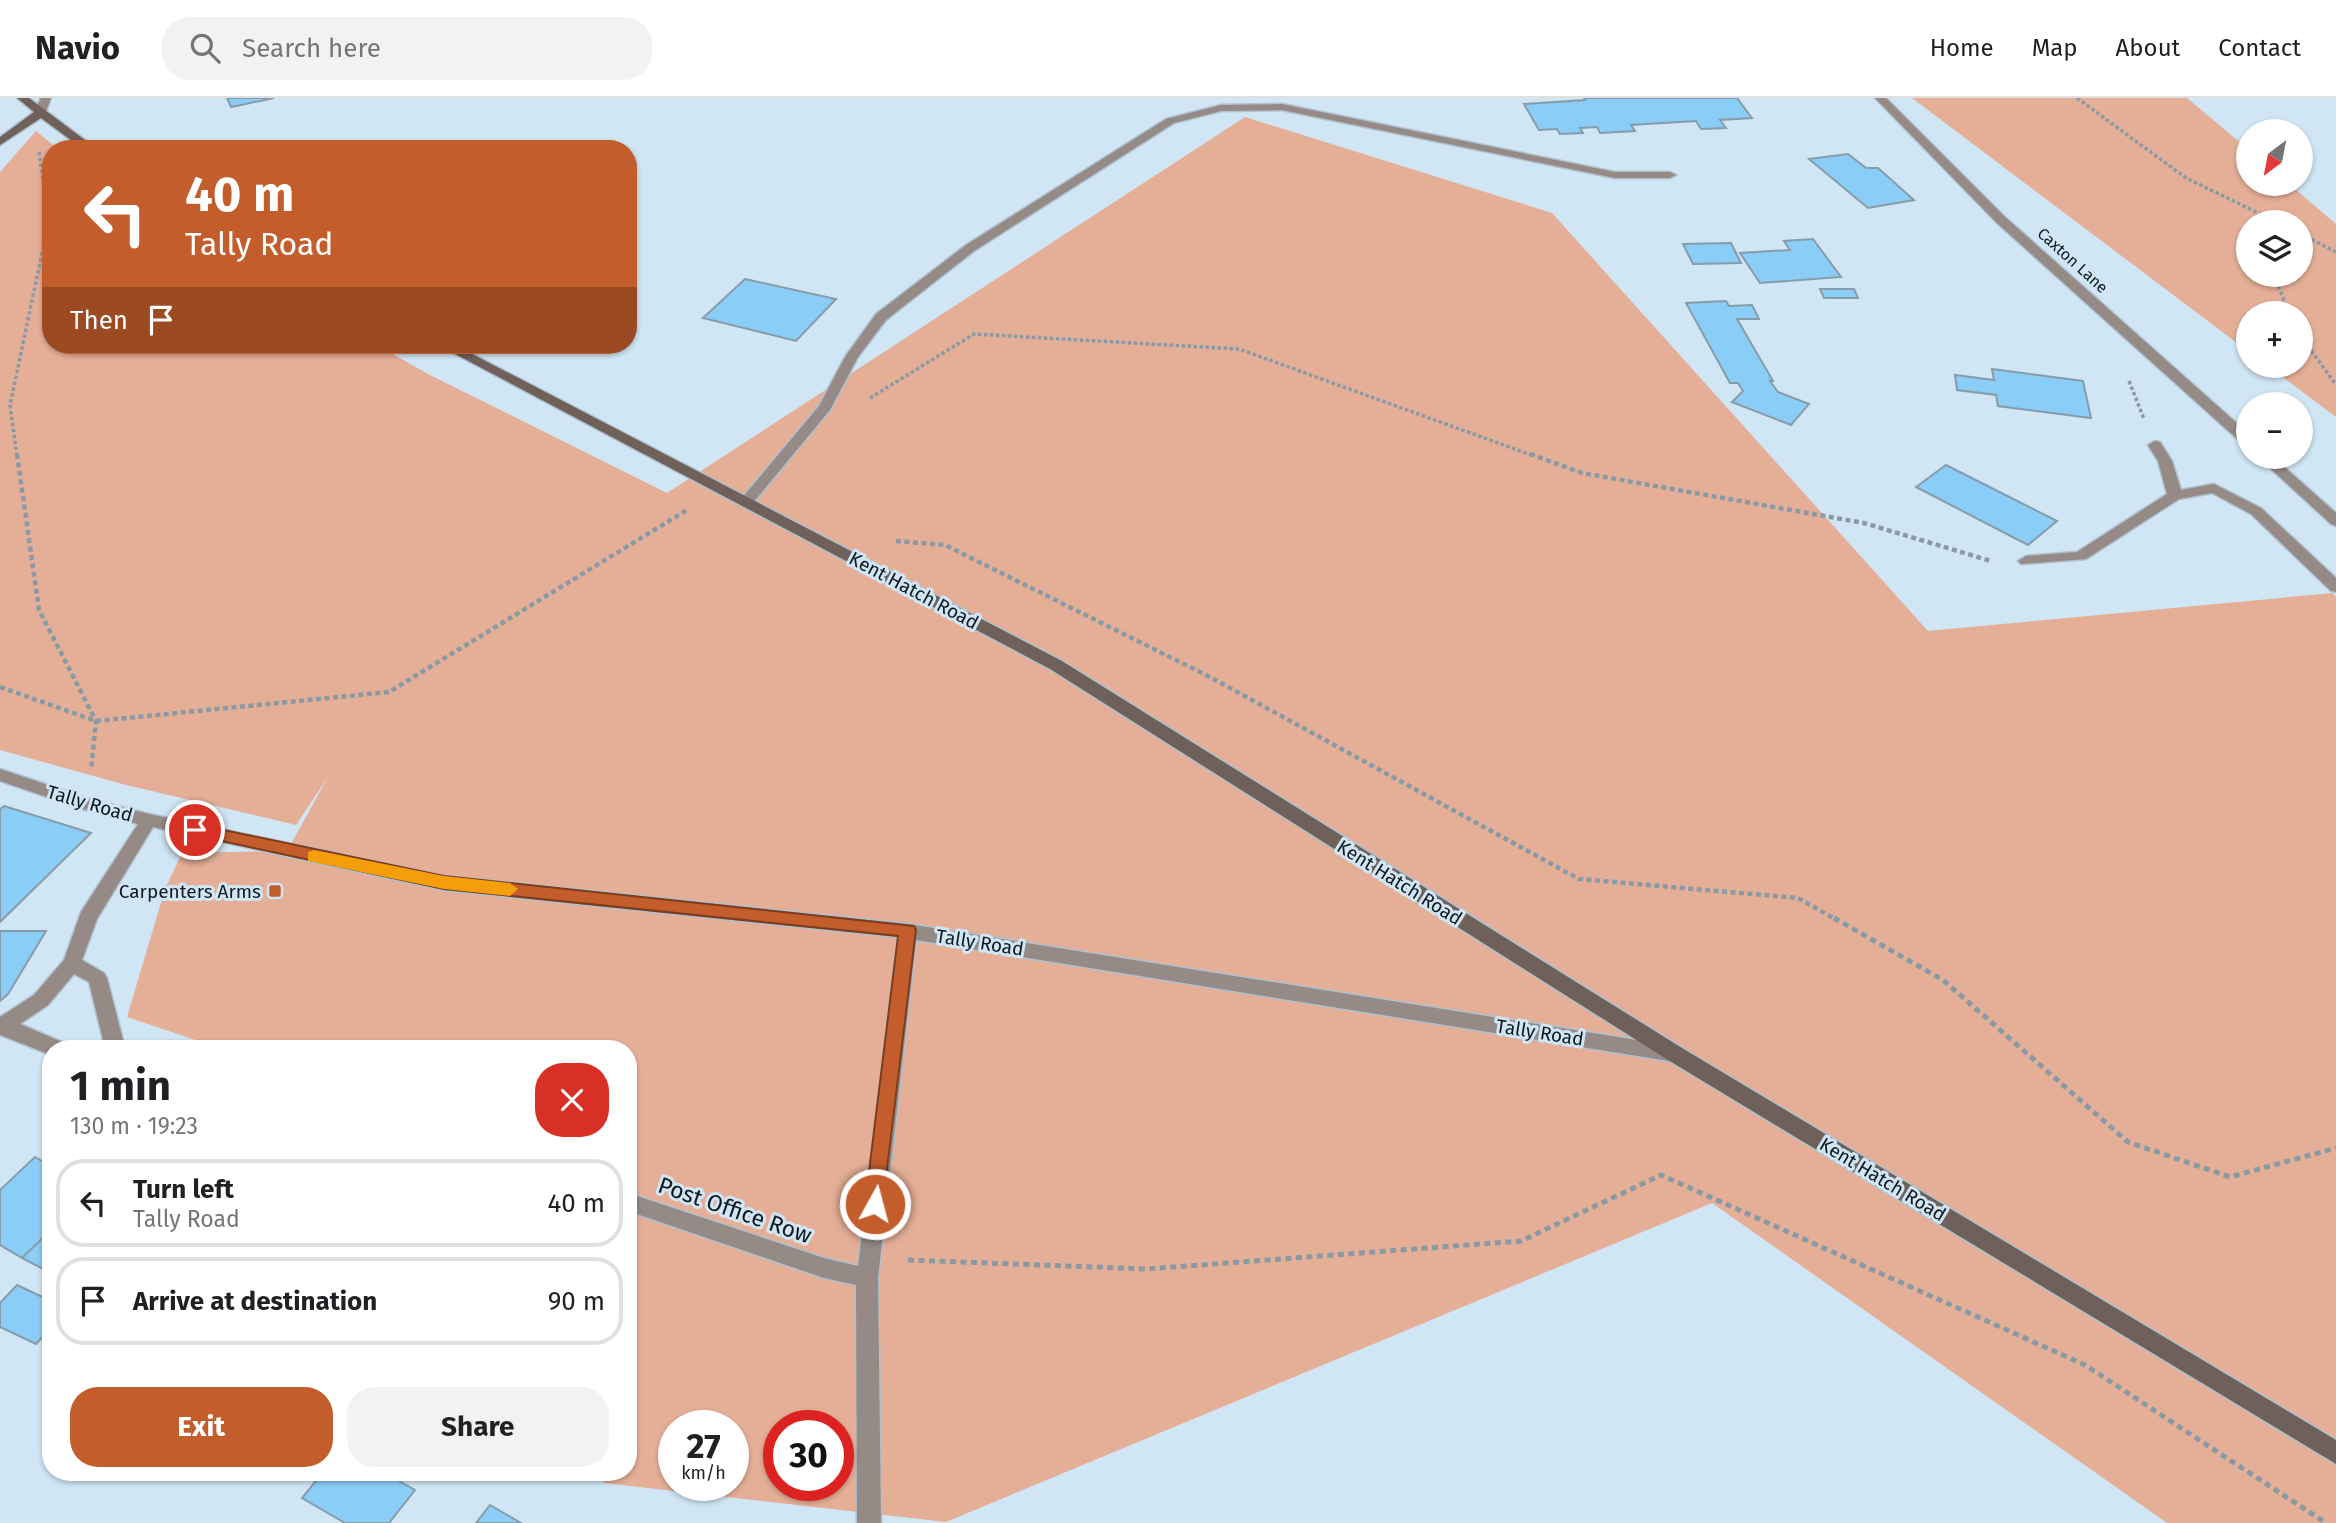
<!DOCTYPE html>
<html lang="en">
<head>
<meta charset="utf-8">
<style>
  :root { --surface:#fff; --page:#f2f2f2; --text:#202124; --muted:#757577; --line:#e0e0e0; --accent:#c35d2b }
  body { margin:0; font-family:"Fira Sans",sans-serif; background:var(--page); color:var(--text); height:100vh; display:flex; flex-direction:column; font-size:26px; white-space:nowrap }
  * { box-sizing:border-box; margin:0 }
  p { font-size:23px; color:var(--muted) }
  .icon { flex:none; width:38px; height:38px; fill:none; stroke:currentColor; stroke-width:2; stroke-linecap:round; stroke-linejoin:round }
  .map { position:relative; flex:1; overflow:hidden }
  .side { position:absolute; left:42px; top:942px; width:595px; height:441px; display:flex; flex-direction:column; background:var(--surface); border-radius:28px; box-shadow:0 2px 5px #0004 }
  .side>* { flex:none }
  .banner { position:absolute; left:42px; top:42px; width:595px; height:214px; border-radius:28px; box-shadow:0 2px 5px #0004; background:#c35d2b; color:#fff; overflow:hidden }
  .needle { width:46px; rotate:212deg }
  .tools { position:absolute; left:2236px; top:21px; display:grid; gap:14px }
  .tools a { display:grid; place-items:center; width:77px; height:77px; border-radius:50%; background:var(--surface); box-shadow:0 2px 5px #0004; font-size:35px }
  .speed { position:absolute; left:658px; top:1312px; display:flex; gap:14px; font-size:35px; font-weight:700; text-align:center }
  .speed>* { display:grid; place-content:center; width:91px; height:91px; border-radius:50%; background:var(--surface); box-shadow:0 2px 5px #0004; line-height:1 }
  .speed small { font-size:18px; font-weight:400 }
  .speed .limit { border:10px solid #d22; background:#fff; color:#111 }
  .pin { position:absolute; display:grid; place-items:center; width:60px; height:60px; color:#fff; margin:-30px; border:4px solid #fff; border-radius:50%; box-shadow:0 2px 7px #0007 }
  .me { position:absolute; width:77px; margin:-38px; rotate:7deg; stroke-linejoin:round; filter:drop-shadow(0 0 5px #0008) }
  .turn { display:flex; align-items:center; gap:24px; height:147px; padding:0 28px; font-size:32px }
  .turn .icon { width:91px; height:91px; stroke-width:2.5 }
  .turn b { display:block; font-size:49px; line-height:60px }
  .then { display:flex; align-items:center; height:66px; padding:0 28px; background:#0003; gap:14px; font-size:26px }
  .round { display:grid; place-items:center; flex:none; width:74px; height:74px; border-radius:28px; background:var(--page) }
  .headline { display:flex; align-items:center; justify-content:space-between; height:119px; padding:0 28px }
  h1 { font-size:42px; font-weight:700; line-height:52px }
  .cta { display:flex; gap:14px; margin-top:auto; padding:14px 28px }
  .cta a { flex:1; height:80px; border-radius:28px; background:var(--accent); color:#fff; font-size:28px; font-weight:700; line-height:80px; text-align:center }
  .cta a+a { background:var(--page); color:var(--text) }
  ul { padding:0; list-style:none }
  li { display:flex; align-items:center; gap:21px; height:88px; margin:0 14px 10px; padding:0 14px; border:4px solid var(--line); border-radius:28px }
  li div { flex:1 }
  li b { display:block; font-size:26px }
  li em { font-style:normal }
  header { display:flex; align-items:center; gap:42px; box-sizing:border-box; height:98px; padding:0 35px; background:var(--surface); border-bottom:2px solid var(--line) }
  header strong { font-size:33px }
  nav { display:flex; gap:38px; margin-inline-start:auto; font-size:24px }
  .search { width:490px; height:63px; background:var(--page); display:flex; align-items:center; gap:18px; box-sizing:border-box; padding:0 24px; border-radius:28px; color:var(--muted); font-size:26px }
  .map>svg:first-child { display:block }
  .green { fill:#e5af97; fill-rule:evenodd }
  .building { fill:#8acef7; stroke:#879caa; stroke-width:2 }
  .lines { fill:none; stroke-linecap:round; stroke-linejoin:round }
  .street-casing { stroke:#aec1ce; stroke-width:3 }
  .secondary-casing { stroke:#aec1ce; stroke-width:3 }
  .path-far2 { stroke:#899aa5; stroke-width:3.5; stroke-dasharray:3.5 2.5; stroke-linecap:butt }
  .path-far1 { stroke:#899aa5; stroke-width:4.5; stroke-dasharray:5 3.5; stroke-linecap:butt }
  .path { stroke:#899aa5; stroke-width:5; stroke-dasharray:6 4.5; stroke-linecap:butt }
  .street { fill:#958a86; fill-rule:evenodd }
  .secondary { fill:#6f615a; fill-rule:evenodd }
  .route { fill:#c35d2b; stroke:#7f3c1c; stroke-width:2 }
  .slow { fill:#f59e0b }
  .poi-dot { fill:#c35d2b; stroke:#d0e6f5; stroke-width:2.5 }
  .labels { text-anchor:middle; stroke-width:6; stroke-linejoin:round; paint-order:stroke }
  .far-street-label { font-size:16px; fill:#11191e; stroke:#d0e6f5 }
  .street-label { font-size:19px; fill:#11191e; stroke:#d0e6f5 }
  .poi-label { font-size:19px; fill:#11191e; stroke:#d0e6f5; text-anchor:end }
  .near-street-label { font-size:23px; fill:#11191e; stroke:#d0e6f5 }
</style>
</head>
<body>
<header>
<strong>Navio</strong>
<div class="search"><svg class="icon" aria-label="search" viewBox="0 0 24 24"><circle cx="10" cy="10" r="6"/><path d="M15 15l6 6"/></svg>Search here</div>
<nav><a>Home</a><a>Map</a><a>About</a><a>Contact</a></nav>
</header>
<div class="map">
<svg width="2336" height="1425" viewBox="0 0 2336 1425">
  <rect width="100%" height="100%" fill="#d0e6f5"/>
  <path class="green" d="M1912 0H2187L2249 52V86H2289L2336 126V319L2268 268H2301V215H2249V254ZM2249 124H2301V177H2249Z
    M1245 19 1552 115 1928 533 2332 495 2336 499V1425H2167L1712 1105 946 1424 604 1385 596 1374H628V950H219L127 919 165 791 182 755 287 753 328 679 296 727 126 687 0 652V74L36 33 58 51H51V247H377L428 276 667 395ZM674 1328H733V1388H674ZM779 1328H838V1388H779Z"/>
  <path class="building" d="M227 0H274L231 9Z
    M1584 0H1737L1752 20 1720 22 1726 30 1701 31 1696 23 1631 27 1635 33 1600 35 1597 29 1580 30 1583 35 1560 36 1557 31 1539 32 1524 6 1585 2Z
    M1848 56 1866 70H1878L1914 102 1868 110 1809 61Z
    M1813 141 1841 179 1760 185 1740 155 1790 152 1784 143Z
    M1731 145 1741 165 1693 166 1683 146Z
    M745 181 836 201 796 243 703 220Z
    M1820 191H1854L1858 200H1824Z
    M1726 203 1729 208 1752 207 1759 221H1737L1773 283H1770L1778 294 1809 306 1791 327 1732 304 1743 293 1738 285H1730L1686 205Z
    M1992 271 2083 283 2091 320 1998 308 1996 297 1957 292 1955 277 1994 282Z
    M1946 367 2057 423 2028 447 1916 389Z
    M4 708 91 735 0 824V711Z
    M0 833H46L8 896 0 903Z
    M35 1059 51 1068V1132L22 1160 0 1147V1092Z
    M51 1132V1175L22 1160Z
    M17 1187 51 1203V1230L36 1246 0 1229V1205Z
    M323 1374H383L415 1392 389 1425H345L302 1400Z
    M490 1407 521 1425H476Z"/>
  <g class="lines">
    <g class="street-casing">
      <path id="street" d="M41 0H51L45 16 39 19 33 16Z
        M1875 0H1886L2005 119 2249 336V348L2244 347 1997 125Z
        M1282 6 1615 74H1670L1676 77 1670 80H1615L1282 12 1221 13 1174 25 974 153 886 222 858 259 830 312 752 406H742V400L819 308 845 259 876 216 966 147 1166 21 1221 7Z
        M2155 343 2160 344 2172 363 2181 392 2214 386 2261 410 2336 480V494L2331 493 2251 416 2212 395 2179 401 2086 461 2021 466 2018 463 2026 458 2077 454 2167 396 2158 363 2148 347Z
        M2258 359H2273L2336 415V428L2331 426Z
        M0 671 90 701 149 716 444 778 908 826 1675 948 1682 950 1685 956 1682 962 1675 964 916 842 878 1180 881 1425H857L856 1187 824 1180 628 1113V1095L824 1160 858 1168 898 839 444 792 153 729 97 821 82 862 104 875 107 880 125 950H105L89 884 74 876 48 907 20 926 62 944 65 950H51V957L0 937V919L34 897 64 862 81 814 138 726 82 711 0 683Z"/>
    </g>
    <g class="secondary-casing">
      <path id="secondary" d="M17 0H29L97 51H83L41 20 0 47V39L34 14Z
        M438 247H455L1062 563 1682 950 2336 1342V1366L1668 962 1050 571Z"/>
    </g>
    <path class="path-far2" d="M2077 0 2186 80 2277 124
      M2301 136 2336 154
      M2274 177 2289 215
      M2301 238 2336 287
      M2129 283 2144 321
      M870 300 974 236 1239 251 1534 358
      M17 358 10 307 49 122 39 54"/>
    <path class="path-far1" d="M17 356 39 512 96 623 91 672
      M1530 356 1582 375 1864 425 1991 463
      M896 443 945 447 1210 579 1579 781 1798 800 1837 822
      M0 589 96 623 389 594 687 412"/>
    <path class="path" d="M1834 820 1943 882 2128 1044 2230 1079 2336 1050
      M908 1162 1147 1171 1521 1143 1661 1077 2085 1267 2326 1425"/>
    <use href="#street" class="street"/>
    <use href="#secondary" class="secondary"/>
  </g>
  <path class="route" d="M195 726 444 778 914 828 916 832 882 1112 875 1114 868 1112 865 1106 898 838 444 791 189 736V728Z"/>
  <path class="slow" d="M314 752 444 778 510 785 518 791 510 798 444 791 308 763V754Z"/>
  <rect class="poi-dot" x="268" y="786" width="14" height="14" rx="3.5"/>
  <g class="labels">
    <g class="far-street-label">
      <text transform="translate(2073 162) rotate(42)" y="6">Caxton Lane</text>
    </g>
    <g class="street-label">
      <text transform="translate(914 492) rotate(28)" y="7">Kent Hatch Road</text>
      <text transform="translate(90 705) rotate(16)" y="7">Tally Road</text>
      <text transform="translate(1400 784) rotate(32)" y="7">Kent Hatch Road</text>
      <text transform="translate(980 844) rotate(9)" y="7">Tally Road</text>
      <text transform="translate(1540 934) rotate(9)" y="7">Tally Road</text>
      <text transform="translate(1883 1081) rotate(31)" y="7">Kent Hatch Road</text>
    </g>
    <g class="poi-label">
      <text x="261" y="800">Carpenters Arms</text>
    </g>
    <g class="near-street-label">
      <text transform="translate(735 1112) rotate(19)" y="8">Post Office Row</text>
    </g>
  </g>
</svg>
<div class="tools">
<a><svg class="needle" viewBox="-14 -14 28 28"><path d="M0-13l5 13h-10z" fill="#e53935"/><path d="M0 13l5-13h-10z" fill="#757577"/></svg></a>
<a><svg class="icon" aria-label="layers" viewBox="0 0 24 24"><path d="M12 4l9 5-9 5-9-5zM3 14l9 5 9-5"/></svg></a>
<a>+</a>
<a>−</a>
</div>
<div class="speed"><div>27<small>km/h</small></div><div class="limit">30</div></div>
<div class="pin" style="left:195px;top:732px;background:#d93025"><svg class="icon" aria-label="arrive" viewBox="0 0 24 24"><path d="M6 21V4h12l-3 4 3 4H6"/></svg></div>
<svg class="me" style="left:875px;top:1106px" viewBox="-20 -20 40 40"><circle r="17" fill="#c35d2b" stroke="#fff" stroke-width="3"/><path d="M0-11L8 9 0 5-8 9z" fill="#fff"/></svg>
<div class="banner">
<div class="turn"><svg class="icon" aria-label="left" viewBox="0 0 24 24"><path d="M17 20v-9H6M10 6l-5 5 5 5"/></svg><div><b>40 m</b>Tally Road</div></div>
<div class="then">Then<svg class="icon" aria-label="arrive" viewBox="0 0 24 24"><path d="M6 21V4h12l-3 4 3 4H6"/></svg></div>
</div>
<section class="side">
<div class="headline"><div><h1>1 min</h1><p>130 m · 19:23</p></div><a class="round" style="background:#d93025;color:#fff"><svg class="icon" aria-label="close" viewBox="0 0 24 24"><path d="M6 6l12 12M18 6L6 18"/></svg></a></div>
<ul>
<li><svg class="icon" aria-label="left" viewBox="0 0 24 24"><path d="M17 20v-9H6M10 6l-5 5 5 5"/></svg><div><b>Turn left</b><p>Tally Road</p></div><em>40 m</em></li>
<li><svg class="icon" aria-label="arrive" viewBox="0 0 24 24"><path d="M6 21V4h12l-3 4 3 4H6"/></svg><div><b>Arrive at destination</b></div><em>90 m</em></li>
</ul>
<div class="cta"><a>Exit</a><a>Share</a></div>
</section>
</div>
</body>
</html>
